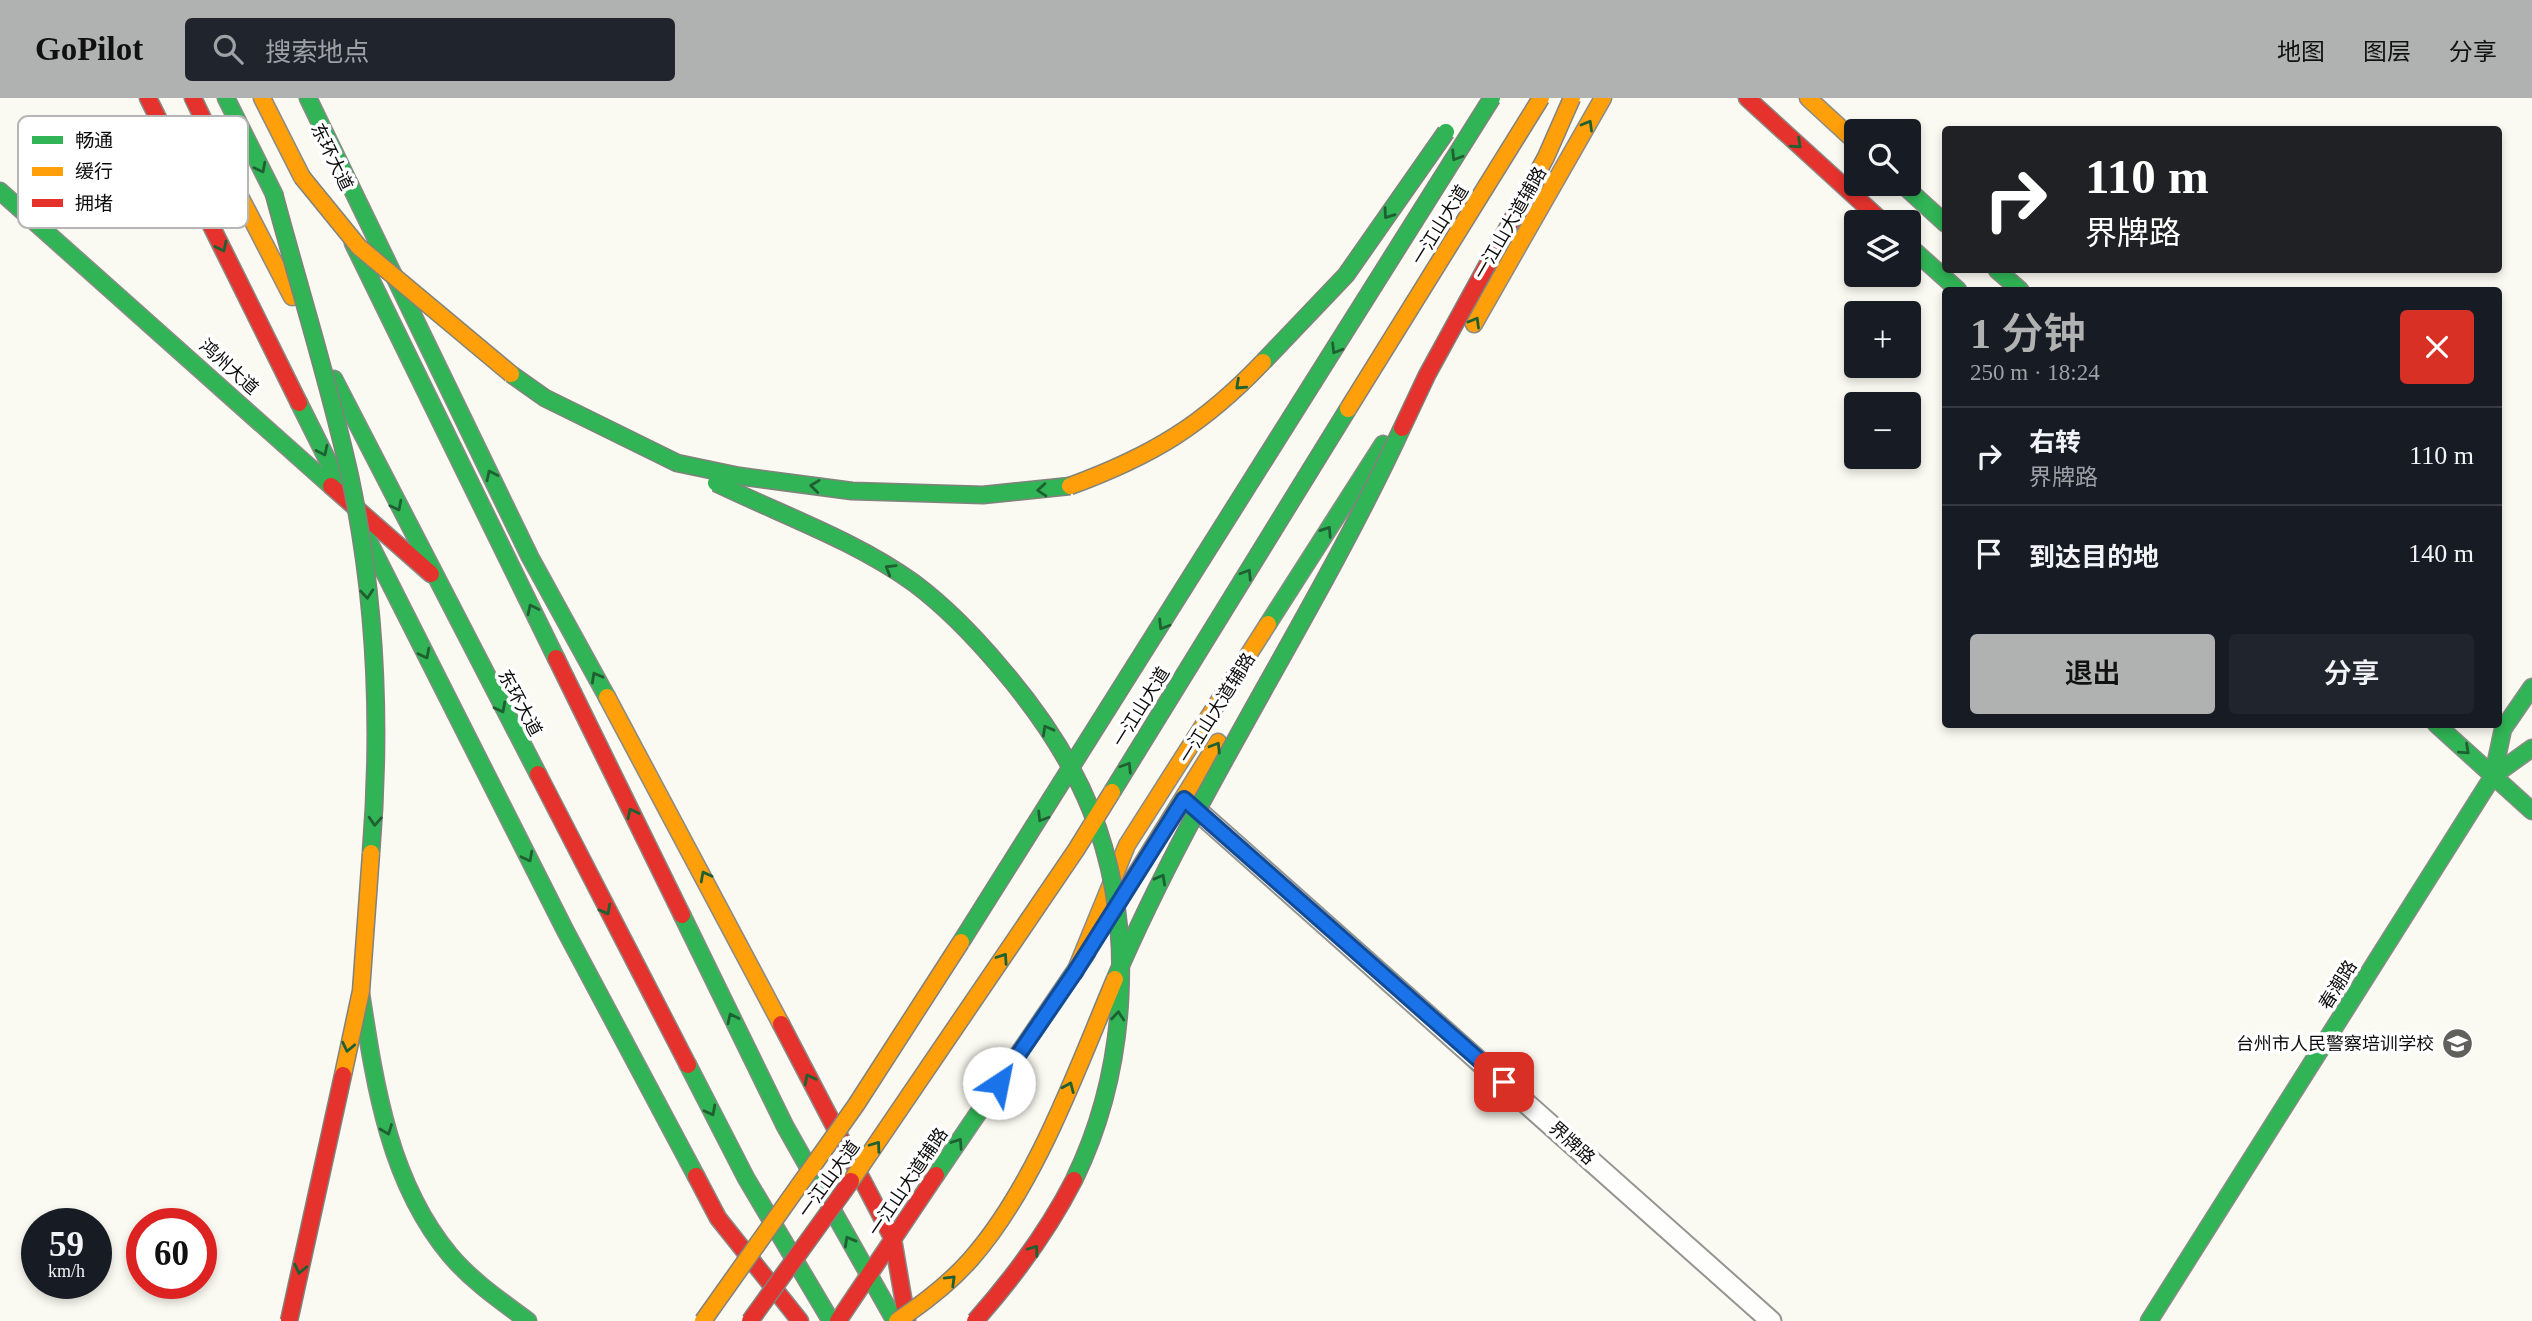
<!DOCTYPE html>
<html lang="zh">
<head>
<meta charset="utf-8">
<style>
  :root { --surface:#171b24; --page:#20242c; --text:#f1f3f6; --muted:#9ea1a6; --line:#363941; --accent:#b0b1b1 }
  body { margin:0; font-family:"Times New Roman","Noto Sans SC",serif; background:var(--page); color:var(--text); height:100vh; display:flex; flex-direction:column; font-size:26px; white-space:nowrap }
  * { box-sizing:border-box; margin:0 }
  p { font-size:23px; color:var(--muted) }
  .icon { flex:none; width:38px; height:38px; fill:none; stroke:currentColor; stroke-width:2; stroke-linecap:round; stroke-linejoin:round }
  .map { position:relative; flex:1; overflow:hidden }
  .drawer { position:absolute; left:1942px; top:189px; width:560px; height:441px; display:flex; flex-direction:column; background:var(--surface); border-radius:7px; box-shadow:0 4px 10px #0003 }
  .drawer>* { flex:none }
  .hud { position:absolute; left:1942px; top:28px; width:560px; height:147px; border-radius:7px; box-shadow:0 4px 10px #0003; background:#202124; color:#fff; overflow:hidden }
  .fabs { position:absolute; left:1844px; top:21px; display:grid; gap:14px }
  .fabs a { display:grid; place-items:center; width:77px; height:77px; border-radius:7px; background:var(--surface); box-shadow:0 4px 10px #0003; font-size:35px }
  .speed { position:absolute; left:21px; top:1110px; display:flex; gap:14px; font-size:35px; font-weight:700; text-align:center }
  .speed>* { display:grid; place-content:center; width:91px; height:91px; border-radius:50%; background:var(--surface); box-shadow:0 4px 10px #0003; line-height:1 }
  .speed small { font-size:18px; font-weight:400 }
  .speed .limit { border:10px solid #d22; background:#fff; color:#111 }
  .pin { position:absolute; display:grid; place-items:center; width:60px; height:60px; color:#fff; margin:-30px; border-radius:14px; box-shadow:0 4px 10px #0006 }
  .me { position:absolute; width:77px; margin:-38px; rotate:34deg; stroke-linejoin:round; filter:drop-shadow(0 0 5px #0008) }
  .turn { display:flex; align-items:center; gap:24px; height:147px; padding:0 28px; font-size:32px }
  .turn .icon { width:91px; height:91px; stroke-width:2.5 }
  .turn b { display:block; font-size:49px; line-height:60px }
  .round { display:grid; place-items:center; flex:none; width:74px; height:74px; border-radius:7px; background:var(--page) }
  .headline { display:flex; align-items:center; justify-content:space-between; height:119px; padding:0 28px }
  h1 { font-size:42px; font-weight:600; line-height:52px; color:var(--accent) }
  .primary-button { display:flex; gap:14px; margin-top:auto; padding:14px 28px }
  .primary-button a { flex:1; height:80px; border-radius:7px; background:var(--accent); color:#111; font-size:28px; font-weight:600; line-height:80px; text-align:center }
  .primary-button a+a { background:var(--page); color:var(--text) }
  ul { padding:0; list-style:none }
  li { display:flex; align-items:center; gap:21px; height:98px; padding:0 28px; border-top:2px solid var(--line) }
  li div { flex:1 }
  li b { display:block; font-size:26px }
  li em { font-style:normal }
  header { display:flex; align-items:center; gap:42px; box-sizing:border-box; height:98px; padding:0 35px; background:var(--accent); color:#111 }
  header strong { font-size:33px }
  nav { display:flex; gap:38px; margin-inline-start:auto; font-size:24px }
  .search { width:490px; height:63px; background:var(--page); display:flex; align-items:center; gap:18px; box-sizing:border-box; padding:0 24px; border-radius:7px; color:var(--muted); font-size:26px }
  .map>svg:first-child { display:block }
</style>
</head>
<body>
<header>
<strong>GoPilot</strong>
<div class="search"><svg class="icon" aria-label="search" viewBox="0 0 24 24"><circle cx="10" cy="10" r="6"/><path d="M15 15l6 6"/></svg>搜索地点</div>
<nav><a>地图</a><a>图层</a><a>分享</a></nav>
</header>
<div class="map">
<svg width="2532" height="1223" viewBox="0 0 2532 1223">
  <rect width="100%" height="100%" fill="#fafaf2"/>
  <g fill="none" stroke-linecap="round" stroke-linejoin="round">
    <defs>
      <polyline id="street" points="1192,708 1771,1223"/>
      <g id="fast">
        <polyline points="226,0 274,96"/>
        <polyline points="308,0 530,459 607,599"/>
        <polyline points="1902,86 1946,126"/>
        <polyline points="0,93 331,388"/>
        <polyline points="353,145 556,560"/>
        <polyline points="1909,148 1958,192"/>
        <polyline points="1997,172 2020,192"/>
        <polyline points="334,281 538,676"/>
        <polyline points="299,305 343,393"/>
        <polyline points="367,440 565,832 696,1078"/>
        <polyline points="1268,526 1383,346"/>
        <polyline points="2436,626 2532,713"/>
        <polyline points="2493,678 2532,650"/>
        <polyline points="682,817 785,1028 895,1223"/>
        <path d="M361,896C375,987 389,1084 450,1157C472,1183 501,1203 528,1223"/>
        <polyline points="688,967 746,1080 831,1223"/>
        <polyline points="936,1077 1087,855"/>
        <polyline points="2149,1223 2493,678 2503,631 2532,589"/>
      </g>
      <g id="slow">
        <polyline points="262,0 302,79"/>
        <polyline points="1808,0 1857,45"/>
        <polyline points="217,54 292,199"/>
        <polyline points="1474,226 1603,0"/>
        <polyline points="607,599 781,926"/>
        <polyline points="1109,819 1218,644"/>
        <polyline points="1075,874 1127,747 1268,526"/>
      </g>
      <g id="jam">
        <polyline points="148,0 299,305"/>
        <polyline points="193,0 228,73"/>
        <polyline points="1747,0 1883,124"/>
        <polyline points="331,388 431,476"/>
        <polyline points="556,560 682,817"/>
        <polyline points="538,676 688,967"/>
        <polyline points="781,926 893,1141 907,1223"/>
        <polyline points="696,1078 718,1120 800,1223"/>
        <polyline points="838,1223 936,1077"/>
      </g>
    </defs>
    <use href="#street" stroke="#949490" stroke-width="23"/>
    <use href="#fast" stroke="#8a8a87" stroke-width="19"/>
    <use href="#slow" stroke="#8a8a87" stroke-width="19"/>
    <use href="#jam" stroke="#8a8a87" stroke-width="19"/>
    <use href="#street" stroke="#fefefd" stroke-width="19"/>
    <use href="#fast" stroke="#30b455" stroke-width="16"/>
    <use href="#slow" stroke="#ff9f0a" stroke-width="16"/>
    <use href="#jam" stroke="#e5322d" stroke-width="16"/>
    <defs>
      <g id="fast-bridge">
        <path d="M274,96C299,190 329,284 350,379C376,501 381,631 371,755"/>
        <polyline points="1263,264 1346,177 1446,34"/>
        <polyline points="511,276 545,300 677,365 739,378 852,393 983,397 1070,388"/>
        <path d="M716,385C782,417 854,442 914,485C946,509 975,539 1001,570C1037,612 1070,660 1091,712C1137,827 1128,971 1074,1082"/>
        <polyline points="1112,694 1348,311"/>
        <polyline points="961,844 1492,0"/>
        <path d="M1115,881C1197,690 1315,518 1402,330"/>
      </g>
      <g id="slow-bridge">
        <polyline points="302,79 359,149 511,276"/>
        <polyline points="1519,109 1546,59 1572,0"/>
        <polyline points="1348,311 1541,0"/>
        <path d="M1070,388C1152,358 1203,327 1263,264"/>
        <polyline points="343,977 361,893 371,755"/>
        <polyline points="851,1083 1076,752 1112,694"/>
        <polyline points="703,1223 856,1007 961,844"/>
        <path d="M897,1223C924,1205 949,1186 971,1161C1036,1087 1077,971 1115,881"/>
      </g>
      <g id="jam-bridge">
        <polyline points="1402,330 1427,277 1519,109"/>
        <polyline points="289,1223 343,977"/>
        <polyline points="750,1223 851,1083"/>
        <path d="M975,1223C1014,1179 1047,1135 1074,1082"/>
      </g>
    </defs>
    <use href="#fast-bridge" stroke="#81817d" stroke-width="19" stroke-linecap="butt"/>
    <use href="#slow-bridge" stroke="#81817d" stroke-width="19" stroke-linecap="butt"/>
    <use href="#jam-bridge" stroke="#81817d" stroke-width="19" stroke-linecap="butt"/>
    <use href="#fast-bridge" stroke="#30b455" stroke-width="16"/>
    <use href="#slow-bridge" stroke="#ff9f0a" stroke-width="16"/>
    <use href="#jam-bridge" stroke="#e5322d" stroke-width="16"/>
  </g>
  <defs><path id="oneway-chevron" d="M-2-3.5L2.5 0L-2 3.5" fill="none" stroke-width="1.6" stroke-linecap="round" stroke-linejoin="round" transform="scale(1.75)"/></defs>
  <g stroke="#1e6031">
    <use href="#oneway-chevron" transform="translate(1588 27) rotate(-60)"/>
    <use href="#oneway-chevron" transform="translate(1797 46) rotate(42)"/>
    <use href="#oneway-chevron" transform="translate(1456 58) rotate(122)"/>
    <use href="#oneway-chevron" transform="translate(261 70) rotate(63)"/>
    <use href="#oneway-chevron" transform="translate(1388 116) rotate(125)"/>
    <use href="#oneway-chevron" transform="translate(222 149) rotate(64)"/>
    <use href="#oneway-chevron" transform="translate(1475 224) rotate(-60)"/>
    <use href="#oneway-chevron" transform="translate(1336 251) rotate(122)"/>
    <use href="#oneway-chevron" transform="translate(1240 287) rotate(137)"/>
    <use href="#oneway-chevron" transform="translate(323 353) rotate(64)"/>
    <use href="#oneway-chevron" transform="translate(491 377) rotate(-116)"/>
    <use href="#oneway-chevron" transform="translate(815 388) rotate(-173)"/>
    <use href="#oneway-chevron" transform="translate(1042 392) rotate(176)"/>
    <use href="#oneway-chevron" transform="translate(397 408) rotate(63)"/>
    <use href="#oneway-chevron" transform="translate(1327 433) rotate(-57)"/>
    <use href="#oneway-chevron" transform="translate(890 471) rotate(-149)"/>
    <use href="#oneway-chevron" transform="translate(1247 476) rotate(-58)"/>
    <use href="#oneway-chevron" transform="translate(367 496) rotate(85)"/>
    <use href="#oneway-chevron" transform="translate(532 511) rotate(-116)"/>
    <use href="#oneway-chevron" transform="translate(1163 527) rotate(122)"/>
    <use href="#oneway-chevron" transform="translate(425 556) rotate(63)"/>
    <use href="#oneway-chevron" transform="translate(596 579) rotate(-119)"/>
    <use href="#oneway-chevron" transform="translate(501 610) rotate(62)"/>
    <use href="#oneway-chevron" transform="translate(1047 632) rotate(-119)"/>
    <use href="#oneway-chevron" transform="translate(1216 649) rotate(-58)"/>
    <use href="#oneway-chevron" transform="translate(2465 652) rotate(42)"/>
    <use href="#oneway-chevron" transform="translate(1127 669) rotate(-58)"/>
    <use href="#oneway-chevron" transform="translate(632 715) rotate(-116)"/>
    <use href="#oneway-chevron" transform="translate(1042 719) rotate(122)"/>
    <use href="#oneway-chevron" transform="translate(375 723) rotate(93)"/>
    <use href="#oneway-chevron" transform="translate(528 759) rotate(63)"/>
    <use href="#oneway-chevron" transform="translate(705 778) rotate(-118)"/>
    <use href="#oneway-chevron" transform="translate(1161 781) rotate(-61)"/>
    <use href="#oneway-chevron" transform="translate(606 812) rotate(62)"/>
    <use href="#oneway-chevron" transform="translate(1003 860) rotate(-56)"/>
    <use href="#oneway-chevron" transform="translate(1118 918) rotate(-85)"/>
    <use href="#oneway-chevron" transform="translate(732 920) rotate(-116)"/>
    <use href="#oneway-chevron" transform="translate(348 949) rotate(102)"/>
    <use href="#oneway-chevron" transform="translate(809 981) rotate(-117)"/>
    <use href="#oneway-chevron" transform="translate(1069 989) rotate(-67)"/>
    <use href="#oneway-chevron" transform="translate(711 1013) rotate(62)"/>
    <use href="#oneway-chevron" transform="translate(387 1032) rotate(69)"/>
    <use href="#oneway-chevron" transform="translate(958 1045) rotate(-56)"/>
    <use href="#oneway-chevron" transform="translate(876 1048) rotate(-54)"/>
    <use href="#oneway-chevron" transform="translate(849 1143) rotate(-119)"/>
    <use href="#oneway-chevron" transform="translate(1034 1152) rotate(-54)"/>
    <use href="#oneway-chevron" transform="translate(300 1171) rotate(102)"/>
    <use href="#oneway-chevron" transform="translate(951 1182) rotate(-44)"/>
  </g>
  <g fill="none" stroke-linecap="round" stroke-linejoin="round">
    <defs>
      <polyline id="route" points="999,985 1075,874 1184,701 1504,984"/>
    </defs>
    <use href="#route" stroke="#114b97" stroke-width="18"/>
    <use href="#route" stroke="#1a73e8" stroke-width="12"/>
  </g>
  <defs>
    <symbol id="school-disc" viewBox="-11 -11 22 22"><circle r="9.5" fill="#60605d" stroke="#fff"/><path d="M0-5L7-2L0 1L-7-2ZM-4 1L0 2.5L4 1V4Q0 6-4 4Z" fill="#fff"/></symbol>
  </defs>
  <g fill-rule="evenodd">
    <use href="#school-disc" x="2440" y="928" width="35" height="35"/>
  </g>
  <g text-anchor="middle" stroke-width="7" stroke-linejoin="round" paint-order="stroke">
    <g font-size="18" fill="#0d0d0d" stroke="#fff">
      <text transform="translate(332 59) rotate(64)" y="6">东环大道</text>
      <text transform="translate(1510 125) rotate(-60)" y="6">一江山大道辅路</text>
      <text transform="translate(1440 127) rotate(-58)" y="6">一江山大道</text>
      <text transform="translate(229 269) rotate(42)" y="6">鸿州大道</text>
      <text transform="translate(520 605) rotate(62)" y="6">东环大道</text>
      <text transform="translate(1141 609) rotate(-58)" y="6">一江山大道</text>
      <text transform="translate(1217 610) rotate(-58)" y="6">一江山大道辅路</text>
      <text transform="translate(2338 887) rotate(-58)" y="6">春潮路</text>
      <text transform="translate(1572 1045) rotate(42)" y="6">界牌路</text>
      <text transform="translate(829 1081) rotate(-54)" y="6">一江山大道</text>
      <text transform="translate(908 1084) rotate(-56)" y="6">一江山大道辅路</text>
    </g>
    <g font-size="18" fill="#0d0d0d" stroke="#fff" text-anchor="end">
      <text x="2434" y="952">台州市人民警察培训学校</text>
    </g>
  </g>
  <rect x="18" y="18" width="230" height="112" rx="10" fill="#fff" stroke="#b6b6b6" stroke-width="2"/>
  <rect x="32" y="38" width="31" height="8" fill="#30b455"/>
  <rect x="32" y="69" width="31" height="9" fill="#ff9f0a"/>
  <rect x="32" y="101" width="31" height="8" fill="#e5322d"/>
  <g font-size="19" fill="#0d0d0d">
    <text x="75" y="49">畅通</text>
    <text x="75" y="80">缓行</text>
    <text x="75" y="112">拥堵</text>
  </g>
</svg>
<div class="fabs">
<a><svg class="icon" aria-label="search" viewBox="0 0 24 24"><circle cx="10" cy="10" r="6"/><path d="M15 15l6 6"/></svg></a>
<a><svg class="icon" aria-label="layers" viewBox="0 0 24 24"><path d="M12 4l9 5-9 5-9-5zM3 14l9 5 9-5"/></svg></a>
<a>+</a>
<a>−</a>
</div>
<div class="speed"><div>59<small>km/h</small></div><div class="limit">60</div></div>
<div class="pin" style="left:1504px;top:984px;background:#d93025"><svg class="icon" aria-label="arrive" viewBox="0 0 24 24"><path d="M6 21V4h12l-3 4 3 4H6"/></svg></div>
<svg class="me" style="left:999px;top:985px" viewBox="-20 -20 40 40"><circle r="19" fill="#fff"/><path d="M0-13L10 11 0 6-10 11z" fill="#1a73e8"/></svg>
<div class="hud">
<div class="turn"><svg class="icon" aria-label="right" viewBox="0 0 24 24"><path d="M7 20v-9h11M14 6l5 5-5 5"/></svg><div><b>110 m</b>界牌路</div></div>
</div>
<section class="drawer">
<div class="headline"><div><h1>1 分钟</h1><p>250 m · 18:24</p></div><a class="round" style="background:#d93025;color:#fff"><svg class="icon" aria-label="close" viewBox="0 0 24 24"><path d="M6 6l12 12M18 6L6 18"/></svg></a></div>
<ul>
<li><svg class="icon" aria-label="right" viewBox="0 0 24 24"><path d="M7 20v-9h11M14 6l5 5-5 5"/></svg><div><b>右转</b><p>界牌路</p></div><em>110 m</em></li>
<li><svg class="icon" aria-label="arrive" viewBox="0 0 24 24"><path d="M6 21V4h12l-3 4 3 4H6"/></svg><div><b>到达目的地</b></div><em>140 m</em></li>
</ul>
<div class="primary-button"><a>退出</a><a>分享</a></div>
</section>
</div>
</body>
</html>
